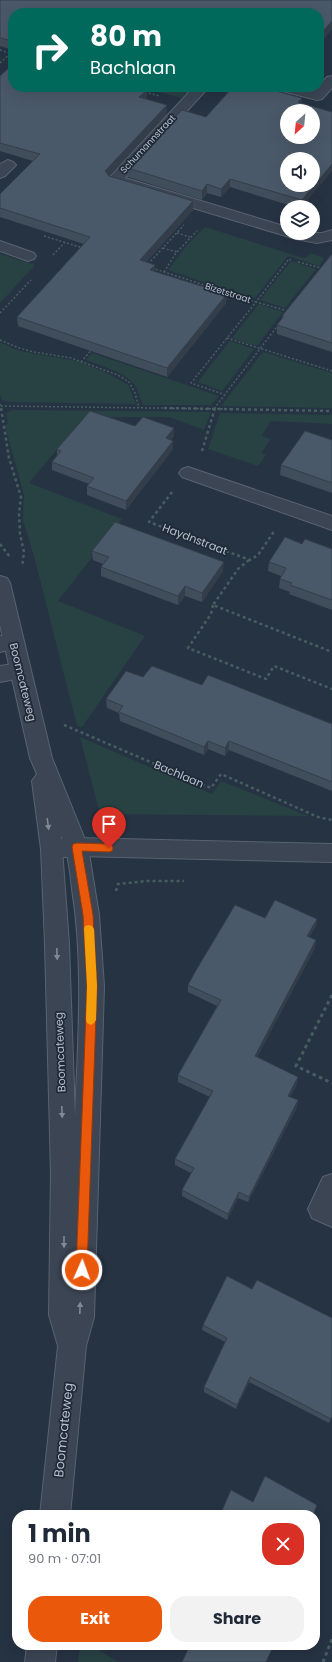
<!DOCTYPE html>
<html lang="en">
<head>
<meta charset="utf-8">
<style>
  :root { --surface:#fff; --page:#f2f2f3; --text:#1f2937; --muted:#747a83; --accent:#ea580c }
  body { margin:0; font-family:Poppins,sans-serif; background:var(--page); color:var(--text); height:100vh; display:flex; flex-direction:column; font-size:15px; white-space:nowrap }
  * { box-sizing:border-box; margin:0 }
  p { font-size:13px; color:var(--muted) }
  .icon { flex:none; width:22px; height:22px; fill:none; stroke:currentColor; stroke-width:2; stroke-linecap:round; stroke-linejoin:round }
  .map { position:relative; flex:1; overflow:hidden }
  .sheet { position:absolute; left:12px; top:1510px; width:308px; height:140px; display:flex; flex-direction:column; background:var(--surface); border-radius:16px; box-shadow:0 4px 16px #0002 }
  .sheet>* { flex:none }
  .top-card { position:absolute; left:8px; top:8px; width:316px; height:84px; border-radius:16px; box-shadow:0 4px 16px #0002; background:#00695c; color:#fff; overflow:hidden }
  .needle { width:26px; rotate:207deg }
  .fabs { position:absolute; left:280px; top:104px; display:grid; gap:8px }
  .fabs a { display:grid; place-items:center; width:40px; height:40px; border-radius:50%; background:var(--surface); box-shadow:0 4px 16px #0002; font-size:20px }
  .pin { position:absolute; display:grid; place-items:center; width:34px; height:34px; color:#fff; margin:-41px -17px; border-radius:50% 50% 50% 0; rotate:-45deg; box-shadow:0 0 4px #0007 }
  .pin .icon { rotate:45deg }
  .me { position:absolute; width:44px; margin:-22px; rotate:2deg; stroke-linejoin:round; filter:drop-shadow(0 0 3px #0008) }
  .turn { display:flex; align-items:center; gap:14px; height:84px; padding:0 16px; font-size:18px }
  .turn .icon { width:52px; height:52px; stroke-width:2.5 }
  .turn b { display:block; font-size:28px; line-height:34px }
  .round { display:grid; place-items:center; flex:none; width:42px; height:42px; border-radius:16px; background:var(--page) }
  .headline { display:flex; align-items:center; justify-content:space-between; height:68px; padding:0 16px }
  h1 { font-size:24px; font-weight:700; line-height:30px }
  .primary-button { display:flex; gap:8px; margin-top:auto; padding:8px 16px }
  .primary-button a { flex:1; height:46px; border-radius:16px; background:var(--accent); color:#fff; font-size:16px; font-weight:700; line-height:46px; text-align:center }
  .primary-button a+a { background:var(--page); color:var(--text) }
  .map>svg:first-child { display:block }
</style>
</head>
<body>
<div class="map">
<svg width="332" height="1662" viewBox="0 0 332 1662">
  <rect width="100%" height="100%" fill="#263343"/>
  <g fill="#284244">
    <polygon points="140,87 196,87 185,98 182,98"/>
    <polygon points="205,227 300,257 306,258 310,253 324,258 319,266 288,256 254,299 168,270 187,245"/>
    <polygon points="0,254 35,265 0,303"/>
    <polygon points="291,261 316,269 285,308 260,300"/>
    <polygon points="259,304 283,312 257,346 232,338"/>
    <polygon points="230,341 254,349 222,391 198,382"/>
    <polygon points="0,342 14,349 25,352 77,361 105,372 128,385 136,404 9,402 2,400 0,394"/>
    <polygon points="263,352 332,373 332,408 221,406"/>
    <path d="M92,353L219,396L211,405H143C140,398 138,390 134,384C123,371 101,366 86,360Z"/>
    <polygon points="12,410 211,412 204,430 169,417 84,417 29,483 122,519 58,601 145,636 82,727 77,726 34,556 23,520 24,495 5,426 8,423 6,413"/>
    <polygon points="220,413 332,415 332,424 271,421 261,436 271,439 261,453 266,455 258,466 208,449"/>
    <polygon points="80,737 212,794 221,781 308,816 100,814"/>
    <polygon points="80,1645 90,1645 118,1662 78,1662"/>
  </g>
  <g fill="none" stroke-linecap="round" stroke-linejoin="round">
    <defs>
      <g id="minor">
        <polygon points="332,76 332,88 322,99 317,100 278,90 276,87 299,87 314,91 327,77"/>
        <polygon points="194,87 209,87 125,178 287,227 287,233 322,233 332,230 332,240 317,243 296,239 110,183 107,180 110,177"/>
        <polygon points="8,160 13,162 16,165 5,176 0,178 0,164"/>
        <polygon points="0,241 34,253 36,256 34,259 28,261 0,251"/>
        <polygon points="188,467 332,516 332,530 182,477 179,473 182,469"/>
        <polygon points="13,634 20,637 23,642 20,647 0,652 0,636"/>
        <polygon points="19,663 26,665 29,671 26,677 0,682 0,666"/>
        <polygon points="77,838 332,844 332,862 77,856 52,858 44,856 41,849 44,842 52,840"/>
        <polygon points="332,1174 332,1227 312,1218 308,1209 323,1177"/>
      </g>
      <g id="tertiary">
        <path d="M0,576L7,578L10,583L52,758L88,847L99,915L104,986L94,1317L86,1346L70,1515H40L58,1346L49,1315L51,1173L45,944L41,849L32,781L37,774L30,758L0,625ZM61,835C68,852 70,870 72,889C84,964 78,1041 75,1117L69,944Z"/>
        <polygon points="27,1645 57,1645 55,1662 25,1662"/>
      </g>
    </defs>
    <use href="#minor" stroke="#596370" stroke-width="2"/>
    <use href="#tertiary" stroke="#596370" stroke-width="2"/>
    <g stroke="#475e60" stroke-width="1.5" stroke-dasharray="2 2" stroke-linecap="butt">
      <polyline points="0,50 13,54"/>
      <polyline points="0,63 11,53"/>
      <polyline points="145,92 159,96"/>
      <polyline points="177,233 190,237"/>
      <polyline points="44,236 83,248"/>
      <polyline points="163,248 177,252"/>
      <polyline points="53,255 65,242"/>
      <polyline points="298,262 321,268"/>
      <polyline points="148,264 184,225"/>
      <polyline points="152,268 256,302 191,383 223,394"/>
      <polyline points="164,272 176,253 197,231"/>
      <polyline points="288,311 256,302 289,259 291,260"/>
      <polyline points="0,313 31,280"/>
      <polyline points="227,338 332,371"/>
      <polyline points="0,340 19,348 34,352 71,358 118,375 129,382 135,393 139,408"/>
      <polyline points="81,362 93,348"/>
      <polyline points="0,404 1,409"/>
      <polyline points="1,406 231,409"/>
      <polyline points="215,409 216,406 279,324"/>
    </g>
    <g stroke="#475e60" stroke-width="2.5" stroke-dasharray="3 3" stroke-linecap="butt">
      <polyline points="1,408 9,458 21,497 19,514 20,534 24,552 22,567"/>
      <polyline points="164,408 332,411"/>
      <polyline points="202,451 215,408"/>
      <polyline points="172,492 149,522 250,560 258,555 275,530"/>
      <polyline points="0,544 10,557"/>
      <polyline points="249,560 238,569 213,605 332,652"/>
      <polyline points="213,605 211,614 188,648 266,679 274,666 332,689"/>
      <polyline points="64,725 211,788 221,774 318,817 332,820"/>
      <polyline points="116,891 118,884 147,881 184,881"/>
    </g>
    <g stroke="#475e60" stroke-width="3" stroke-dasharray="3.5 3.5" stroke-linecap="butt">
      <polyline points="332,995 296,1066 332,1083"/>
      <polyline points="323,1662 332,1639"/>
    </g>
    <use href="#minor" fill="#3b4553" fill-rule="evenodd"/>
    <use href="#tertiary" fill="#3b4553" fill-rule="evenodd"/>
  </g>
  <g fill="#404d5a">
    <polygon points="0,0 332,0 332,29 319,44 319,13 13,13 13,50 0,46"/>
    <polygon points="0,76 147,90 146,99 167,114 109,176 193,201 193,210 146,262 155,272 227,294 226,303 167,377 18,326 17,317 84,244 0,217 0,194 33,161 0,151"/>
    <polygon points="233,87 278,87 277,91 302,98 302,207 295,207 230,187 221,197 207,193 202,200 128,177 128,168 206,117"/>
    <polygon points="332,254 332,352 277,334 277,325 282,319 282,316"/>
    <polygon points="135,426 174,428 174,436 171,440 173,441 173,449 126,510 87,495 87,486 89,484 52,470 52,462 57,455 57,449"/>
    <polygon points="332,440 332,493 280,475 281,465"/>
    <polygon points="302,544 332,549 332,610 289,594 290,592 279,588 280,579 281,576 268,571 269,562"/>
    <polygon points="92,551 223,571 202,602 185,596 178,605 101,576 101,567 103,564 93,560"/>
    <polygon points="143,677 202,685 332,724 332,791 229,750 225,756 208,749 204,755 120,721 119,713 107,708 106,699"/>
    <polygon points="265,918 317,919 316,926 309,937 315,948 257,1057 297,1084 290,1097 298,1100 297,1107 248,1202 238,1198 227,1220 182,1196 182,1190 191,1173 175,1165 175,1159 210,1097 178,1082 178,1075 217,1006 188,992 188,985"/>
    <polygon points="227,1276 332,1416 329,1423 249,1382 236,1409 204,1392 204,1387 225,1342 202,1330 203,1325"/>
  </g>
  <g fill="#343e4a">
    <polygon points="332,21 332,29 319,44 319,36"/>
    <polygon points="274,87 278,87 277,91 272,90"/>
    <polygon points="147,90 147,99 139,106 139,97"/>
    <polygon points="302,98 301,107 298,102"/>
    <polygon points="167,105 167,114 106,180 105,171"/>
    <polygon points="332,164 332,171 302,207 301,207 302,200"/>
    <polygon points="230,179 230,187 221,197 221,189"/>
    <polygon points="207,184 207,193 202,200 202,191"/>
    <polygon points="193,201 193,210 140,269 140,260"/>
    <polygon points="155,265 155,274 150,270"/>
    <polygon points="227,294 226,303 167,377 167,368"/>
    <polygon points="174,428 174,436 166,447 166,438"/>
    <polygon points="173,441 173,449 126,510 126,501"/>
    <polygon points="224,562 223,571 202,602 202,593"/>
    <polygon points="185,586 185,596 178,605 178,596"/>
    <polygon points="208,741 208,749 204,755 204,747"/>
    <polygon points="229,741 229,750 225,756 225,748"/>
    <polygon points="317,919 316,926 306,944 307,936"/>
    <polygon points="316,940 315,948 254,1063 255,1056"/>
    <polygon points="298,1077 297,1084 287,1102 288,1096"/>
    <polygon points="298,1100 297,1107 248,1202 249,1197"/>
    <polygon points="239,1192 238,1198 227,1220 228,1214"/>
    <polygon points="250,1377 249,1382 236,1409 237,1405"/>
  </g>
  <g fill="#4a5969" stroke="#343e4a" fill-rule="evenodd">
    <polygon points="0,0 332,0 332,21 319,36 319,13 13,13 13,41 0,38"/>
    <polygon points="13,64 13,87 137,87 147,90 139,97 167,105 105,171 109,176 193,201 140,260 155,265 150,270 227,294 167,368 17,317 90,237 0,208 0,194 40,154 0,143 0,76"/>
    <path d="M233,87H274L272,90L302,98L298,102L332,112V164L302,200L230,179L221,189L207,184L202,191L128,168L182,110L206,117ZM287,111H313V137H287ZM287,159H313V185H287Z"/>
    <polygon points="332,254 332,343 277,325 284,316 282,316"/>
    <polygon points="90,411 135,426 143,417 174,428 166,438 173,441 126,501 87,486 94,478 52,462 61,451 57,449"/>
    <polygon points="305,431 332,440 332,483 281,465"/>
    <polygon points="115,522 224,562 202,593 185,586 178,596 101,567 109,557 92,551"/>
    <polygon points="285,537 302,544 305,539 332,549 332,600 290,585 292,583 280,579 286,568 269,562"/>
    <polygon points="152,666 202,685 208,675 332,724 332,782 229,741 225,748 208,741 204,747 119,712 123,706 106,699 126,671 143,677"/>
    <polygon points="275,900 317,919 307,936 316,940 255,1056 298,1077 288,1096 298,1100 249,1197 239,1192 228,1214 182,1190 194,1168 175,1159 213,1091 178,1075 221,1000 188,985 195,972 235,905 265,918"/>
    <polygon points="227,1276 252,1289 257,1280 332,1318 332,1416 331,1419 250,1377 237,1405 204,1387 227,1338 203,1325"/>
    <polygon points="265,1476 317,1505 313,1515 220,1515 231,1490 253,1502"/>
    <polygon points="315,1537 317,1538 315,1543"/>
    <polygon points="190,1645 274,1645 266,1662 182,1662"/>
  </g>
  <defs><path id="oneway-solid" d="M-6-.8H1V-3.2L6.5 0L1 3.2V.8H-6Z"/></defs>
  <g fill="#808996">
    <use href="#oneway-solid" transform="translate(48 824) rotate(82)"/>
    <use href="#oneway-solid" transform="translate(57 954) rotate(88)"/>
    <use href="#oneway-solid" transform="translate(62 1112) rotate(88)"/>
    <use href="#oneway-solid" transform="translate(64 1242) rotate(90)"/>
    <use href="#oneway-solid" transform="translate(80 1308) rotate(-88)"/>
  </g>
  <polygon fill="#ea580c" stroke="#983908" points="77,843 109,844 112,845 113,848 112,851 109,852 82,851 93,915 97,986 87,1270 86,1274 82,1275 78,1274 76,1270 87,986 83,915 72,847 73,844"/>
  <polygon fill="#f59e0b" points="89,925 92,926 94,929 97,986 96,1020 94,1023 91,1025 87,1023 86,1020 87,986 84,929 85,926"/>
  <g text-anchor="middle" stroke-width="3.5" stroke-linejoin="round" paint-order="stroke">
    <g font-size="9" fill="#b8c0cc" stroke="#1f2a38">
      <text transform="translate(148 144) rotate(-47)" y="3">Schumannstraat</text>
      <text transform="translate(228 293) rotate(18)" y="3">Bizetstraat</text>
    </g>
    <g font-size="11" fill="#b8c0cc" stroke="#1f2a38">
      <text transform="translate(195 539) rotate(21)" y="4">Haydnstraat</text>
      <text transform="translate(23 682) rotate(76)" y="4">Boomcateweg</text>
      <text transform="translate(179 774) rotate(23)" y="4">Bachlaan</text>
      <text transform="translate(60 1052) rotate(-92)" y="4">Boomcateweg</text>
    </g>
    <g font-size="13" fill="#b8c0cc" stroke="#1f2a38">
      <text transform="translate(63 1430) rotate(-84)" y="5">Boomcateweg</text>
    </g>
  </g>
</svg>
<div class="fabs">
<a><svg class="needle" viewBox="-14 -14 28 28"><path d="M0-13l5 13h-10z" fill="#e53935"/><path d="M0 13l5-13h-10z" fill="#747a83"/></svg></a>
<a><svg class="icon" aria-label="sound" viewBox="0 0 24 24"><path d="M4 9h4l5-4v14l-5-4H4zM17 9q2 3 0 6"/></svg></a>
<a><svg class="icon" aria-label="layers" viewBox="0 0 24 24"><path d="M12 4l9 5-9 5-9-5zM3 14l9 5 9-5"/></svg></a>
</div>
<div class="pin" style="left:109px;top:848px;background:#d93025"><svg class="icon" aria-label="arrive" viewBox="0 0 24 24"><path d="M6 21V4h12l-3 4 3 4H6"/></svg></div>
<svg class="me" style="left:82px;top:1270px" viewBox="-20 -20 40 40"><circle r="17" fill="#ea580c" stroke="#fff" stroke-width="3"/><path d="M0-11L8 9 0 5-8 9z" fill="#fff"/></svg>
<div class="top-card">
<div class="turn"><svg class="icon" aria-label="right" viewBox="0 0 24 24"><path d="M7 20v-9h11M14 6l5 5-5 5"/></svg><div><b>80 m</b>Bachlaan</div></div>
</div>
<section class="sheet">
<div class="headline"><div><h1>1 min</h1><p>90 m · 07:01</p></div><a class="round" style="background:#d93025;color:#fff"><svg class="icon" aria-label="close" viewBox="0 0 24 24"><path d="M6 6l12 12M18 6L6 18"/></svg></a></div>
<div class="primary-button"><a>Exit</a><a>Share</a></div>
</section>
</div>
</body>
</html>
